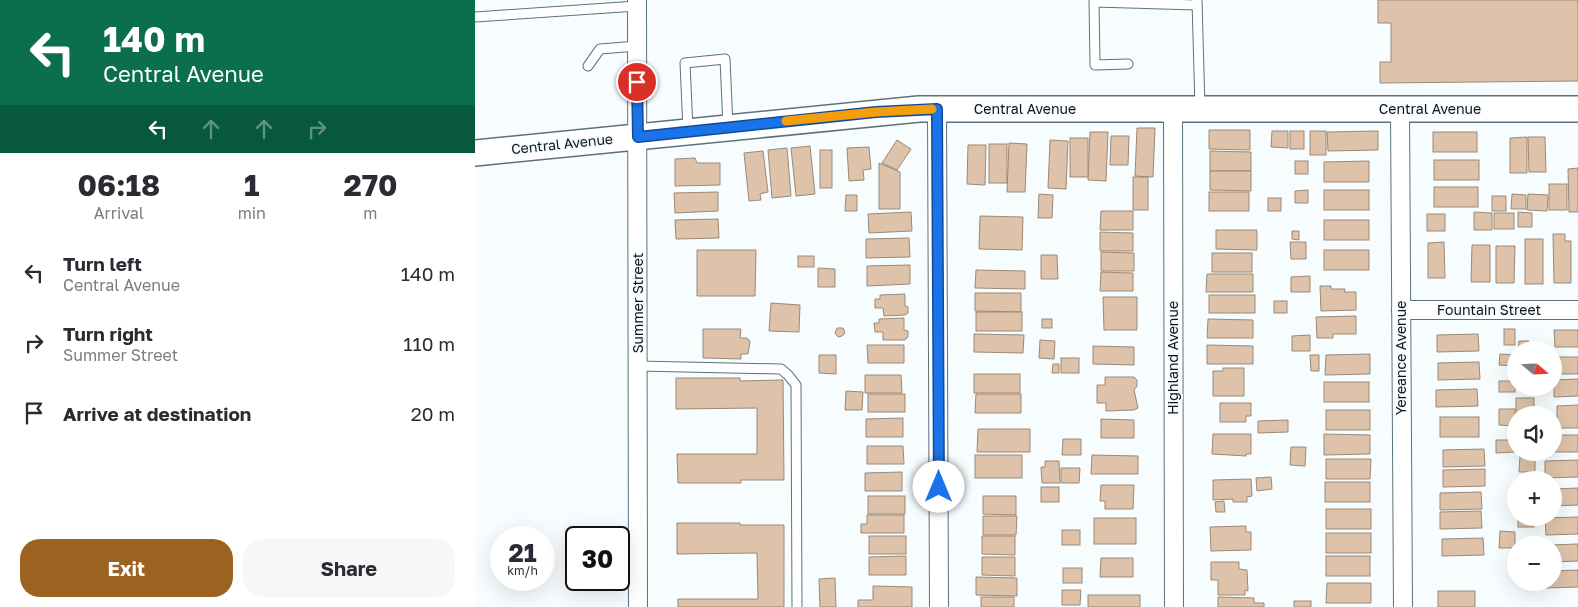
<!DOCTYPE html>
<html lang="en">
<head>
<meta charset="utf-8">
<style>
  :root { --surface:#fff; --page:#f7f7f7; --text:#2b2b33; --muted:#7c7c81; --accent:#9c6320 }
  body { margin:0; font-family:"Golos Text",sans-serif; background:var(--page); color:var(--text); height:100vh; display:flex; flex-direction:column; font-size:19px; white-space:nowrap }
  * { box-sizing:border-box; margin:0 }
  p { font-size:16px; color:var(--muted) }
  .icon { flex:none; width:28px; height:28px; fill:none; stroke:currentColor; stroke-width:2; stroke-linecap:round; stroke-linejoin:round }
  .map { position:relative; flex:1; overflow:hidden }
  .details { display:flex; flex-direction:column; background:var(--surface); width:475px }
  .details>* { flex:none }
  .banner { background:#0b6e4f; color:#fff; overflow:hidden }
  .needle { width:32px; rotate:109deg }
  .fabs { position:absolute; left:1032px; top:341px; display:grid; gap:10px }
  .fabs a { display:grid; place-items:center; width:55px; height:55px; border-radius:50%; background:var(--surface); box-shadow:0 5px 20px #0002; font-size:25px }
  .speed { position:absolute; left:15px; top:526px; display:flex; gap:10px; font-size:25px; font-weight:700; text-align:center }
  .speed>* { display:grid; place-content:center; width:65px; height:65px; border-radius:50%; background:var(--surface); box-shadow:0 5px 20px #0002; line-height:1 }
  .speed small { font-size:12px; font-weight:400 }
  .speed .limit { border:2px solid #111; border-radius:8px; background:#fff; color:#111 }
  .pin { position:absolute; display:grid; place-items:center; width:42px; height:42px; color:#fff; margin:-21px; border:2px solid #fff; border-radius:50%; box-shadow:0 1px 5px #0007 }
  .me { position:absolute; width:55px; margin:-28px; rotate:0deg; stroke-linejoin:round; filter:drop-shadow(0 0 4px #0008) }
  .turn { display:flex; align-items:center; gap:18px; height:105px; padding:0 20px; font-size:22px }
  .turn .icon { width:65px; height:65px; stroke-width:2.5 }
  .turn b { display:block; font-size:35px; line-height:42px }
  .lanes { display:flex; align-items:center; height:48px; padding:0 20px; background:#0003; justify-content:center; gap:25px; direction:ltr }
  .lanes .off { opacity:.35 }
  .eta { display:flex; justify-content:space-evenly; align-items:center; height:85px; text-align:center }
  .eta b { font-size:30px; font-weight:700; line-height:35px }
  .action { display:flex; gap:10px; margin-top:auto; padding:10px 20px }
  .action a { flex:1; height:58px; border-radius:20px; background:var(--accent); color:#fff; font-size:20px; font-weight:700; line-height:58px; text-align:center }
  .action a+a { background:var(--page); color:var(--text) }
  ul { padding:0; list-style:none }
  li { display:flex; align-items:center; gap:15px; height:70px; padding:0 20px }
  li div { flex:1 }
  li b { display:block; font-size:19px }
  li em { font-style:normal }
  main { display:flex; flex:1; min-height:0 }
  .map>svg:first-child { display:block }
</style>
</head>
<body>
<main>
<section class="details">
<div class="banner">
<div class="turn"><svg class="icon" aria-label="left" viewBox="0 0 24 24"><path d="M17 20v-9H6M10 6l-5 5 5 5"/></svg><div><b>140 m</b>Central Avenue</div></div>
<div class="lanes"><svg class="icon" aria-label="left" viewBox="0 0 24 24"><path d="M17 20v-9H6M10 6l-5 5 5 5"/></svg><svg class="icon off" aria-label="ahead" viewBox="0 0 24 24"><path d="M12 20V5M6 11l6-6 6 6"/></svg><svg class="icon off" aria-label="ahead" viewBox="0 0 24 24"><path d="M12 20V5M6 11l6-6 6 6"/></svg><svg class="icon off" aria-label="right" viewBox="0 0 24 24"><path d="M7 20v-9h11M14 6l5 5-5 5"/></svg></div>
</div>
<div class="eta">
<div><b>06:18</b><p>Arrival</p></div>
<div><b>1</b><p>min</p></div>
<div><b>270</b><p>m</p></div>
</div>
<ul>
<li><svg class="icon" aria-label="left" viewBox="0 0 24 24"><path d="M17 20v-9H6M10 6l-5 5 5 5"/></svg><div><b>Turn left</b><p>Central Avenue</p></div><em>140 m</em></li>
<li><svg class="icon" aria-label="right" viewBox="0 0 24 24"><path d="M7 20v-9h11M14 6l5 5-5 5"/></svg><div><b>Turn right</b><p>Summer Street</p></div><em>110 m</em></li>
<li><svg class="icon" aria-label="arrive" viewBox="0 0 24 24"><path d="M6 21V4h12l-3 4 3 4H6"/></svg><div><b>Arrive at destination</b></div><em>20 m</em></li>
</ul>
<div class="action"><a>Exit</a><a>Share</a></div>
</section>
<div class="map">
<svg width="1103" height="607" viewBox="0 0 1103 607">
  <rect width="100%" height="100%" fill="#f7fcfe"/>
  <g fill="#dec3aa" stroke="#9a8978">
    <polygon points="903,0 1103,0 1103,81 905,83 905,62 916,62 916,23 903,23"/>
    <polygon points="662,128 680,128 678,177 660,176"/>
    <polygon points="734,130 775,130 775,150 734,149"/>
    <polygon points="797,131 813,131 813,148 796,147"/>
    <rect x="815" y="131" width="14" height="18"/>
    <rect x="835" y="131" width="16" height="24"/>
    <polygon points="903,131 903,150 853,151 852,132"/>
    <polygon points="615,132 633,132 631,181 613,180"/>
    <rect x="958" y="132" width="44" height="20"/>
    <polygon points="636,136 654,136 653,165 635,165"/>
    <polygon points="1052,137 1052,173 1035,173 1035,138"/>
    <polygon points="1053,137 1070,137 1071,172 1054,172"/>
    <rect x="595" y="138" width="18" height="39"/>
    <polygon points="422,140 436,149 422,170 407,163"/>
    <polygon points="575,140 593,141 591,189 573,188"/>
    <polygon points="534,143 552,144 550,192 532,192"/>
    <rect x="514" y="144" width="18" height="39"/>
    <polygon points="493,145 511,145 510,185 492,184"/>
    <polygon points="335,146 340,194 321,196 316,148"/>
    <polygon points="394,147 396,169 388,170 389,180 374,181 372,148"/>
    <polygon points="312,148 316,196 297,198 293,150"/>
    <rect x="345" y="150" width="12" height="38"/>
    <polygon points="288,151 293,192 285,194 286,200 274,201 269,153"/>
    <polygon points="735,151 776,152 776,171 735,171"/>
    <polygon points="220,158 222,163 245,163 245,185 200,186 200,159"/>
    <rect x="959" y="160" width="45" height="20"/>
    <rect x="820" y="161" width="13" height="13"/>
    <polygon points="894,161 894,182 849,182 849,162"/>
    <polygon points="404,163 425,172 425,209 404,209"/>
    <polygon points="1103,168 1103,212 1094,212 1093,169"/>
    <polygon points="735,171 776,171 776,191 735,190"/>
    <rect x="658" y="177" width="15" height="33"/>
    <rect x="1074" y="184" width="18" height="26"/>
    <rect x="959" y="187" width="44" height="20"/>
    <polygon points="833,190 833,203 820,203 820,191"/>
    <rect x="849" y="190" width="45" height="20"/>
    <polygon points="243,192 243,211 200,213 199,193"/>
    <rect x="734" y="192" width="40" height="19"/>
    <polygon points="564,194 578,195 577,218 563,218"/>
    <polygon points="1037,194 1051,195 1051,209 1036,209"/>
    <polygon points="1053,194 1073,195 1072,211 1052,210"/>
    <polygon points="371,195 382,195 382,211 370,211"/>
    <rect x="1017" y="196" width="14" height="15"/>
    <rect x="793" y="198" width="13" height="13"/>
    <polygon points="626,211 658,211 658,230 625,230"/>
    <polygon points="436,212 437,231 394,233 393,214"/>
    <polygon points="999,212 1017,213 1017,230 999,230"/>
    <polygon points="1043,212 1057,213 1057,227 1043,227"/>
    <rect x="1019" y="213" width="20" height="16"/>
    <rect x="952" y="214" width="18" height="17"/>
    <polygon points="505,216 548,217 547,250 504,249"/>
    <polygon points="243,219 244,238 201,239 200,220"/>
    <rect x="849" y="220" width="45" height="20"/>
    <polygon points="741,230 782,230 782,250 741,249"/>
    <polygon points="817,231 824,231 824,240 817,239"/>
    <polygon points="625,232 658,233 658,251 625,251"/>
    <polygon points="1078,234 1090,234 1090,241 1096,241 1096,283 1079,283"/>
    <polygon points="434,238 435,257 391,258 391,239"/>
    <rect x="1050" y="239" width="18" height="45"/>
    <polygon points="815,242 831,242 831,259 816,259"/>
    <polygon points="969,242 970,278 953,278 953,243"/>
    <polygon points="997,245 1015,245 1015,282 996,282"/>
    <polygon points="1021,246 1040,246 1039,283 1021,283"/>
    <polygon points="222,250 281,250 280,296 222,296"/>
    <rect x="849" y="250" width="45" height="20"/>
    <polygon points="626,252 659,253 659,271 626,271"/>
    <rect x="737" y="253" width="40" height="19"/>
    <polygon points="566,255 582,255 583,279 566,279"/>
    <rect x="323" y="256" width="16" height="11"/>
    <polygon points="435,265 435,284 392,286 392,266"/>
    <polygon points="343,268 360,269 360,287 343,287"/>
    <polygon points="501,270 550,271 550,289 500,288"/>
    <polygon points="626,272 658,273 658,291 625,291"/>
    <polygon points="732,274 778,274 778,292 731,292"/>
    <polygon points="835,276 835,292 816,292 816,277"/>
    <polygon points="845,286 856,286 856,289 870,289 869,292 881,292 881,310 846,311"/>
    <polygon points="500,293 546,293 546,312 500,311"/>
    <polygon points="430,294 430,306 433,307 433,313 430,315 409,316 408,308 400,308 400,299 405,299 405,295"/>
    <rect x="734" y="295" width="46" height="18"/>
    <polygon points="628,297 662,297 662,330 629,330"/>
    <rect x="799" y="301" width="13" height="12"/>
    <polygon points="296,303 325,305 324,332 294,331"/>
    <rect x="501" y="312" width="46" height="19"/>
    <polygon points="881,316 881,334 858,334 858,338 842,338 841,317"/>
    <polygon points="429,318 429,330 433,331 433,337 430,340 408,340 408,332 400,332 399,323 404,323 404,319"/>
    <rect x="567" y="319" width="10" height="9"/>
    <polygon points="733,319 778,320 778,338 732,338"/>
    <polygon points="362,328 368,328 370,333 367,336 363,337 360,333"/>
    <polygon points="228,329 266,329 265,338 272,338 275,341 273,354 266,354 266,359 228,358"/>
    <rect x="1029" y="329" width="11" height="16"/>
    <polygon points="1079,330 1103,330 1103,347 1080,347"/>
    <polygon points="499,334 549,335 548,353 499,352"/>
    <polygon points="1003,334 1004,351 962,352 962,335"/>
    <polygon points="835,335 835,351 817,351 817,336"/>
    <polygon points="565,340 580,341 579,359 564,358"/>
    <polygon points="1044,341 1054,341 1054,349 1043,349"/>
    <polygon points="392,345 429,345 429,363 393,363"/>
    <polygon points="732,345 778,346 778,364 732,364"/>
    <polygon points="618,346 659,347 659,365 618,364"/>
    <polygon points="895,354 895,374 850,375 851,355"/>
    <polygon points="1025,354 1040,355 1039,366 1024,365"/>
    <polygon points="344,355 361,355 361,374 344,373"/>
    <polygon points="835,355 844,355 844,371 836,371"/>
    <rect x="1079" y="357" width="24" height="17"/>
    <rect x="586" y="358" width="18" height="15"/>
    <polygon points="1004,362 1005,379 963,380 963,363"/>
    <polygon points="578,364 584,364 584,373 577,373"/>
    <polygon points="748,368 769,368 769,396 738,396 738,371 748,371"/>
    <rect x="499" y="374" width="46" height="19"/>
    <polygon points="390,375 426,375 427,393 390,393"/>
    <polygon points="630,377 659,377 662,380 662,386 659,390 663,408 659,410 631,411 631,403 622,403 622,385 630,385"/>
    <polygon points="201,378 265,378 265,381 308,380 309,480 266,480 266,483 203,483 202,454 282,454 282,408 201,409"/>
    <polygon points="1103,379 1103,396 1079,397 1079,380"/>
    <rect x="1024" y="381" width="16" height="11"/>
    <rect x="849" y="382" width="45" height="20"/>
    <polygon points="1002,389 1003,406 961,407 961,390"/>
    <polygon points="371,391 388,392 387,410 370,410"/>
    <rect x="393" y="394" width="37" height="18"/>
    <polygon points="501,394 546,394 546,413 500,413"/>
    <rect x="1041" y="398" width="18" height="17"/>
    <polygon points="745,403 776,403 776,416 771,416 771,422 745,422"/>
    <polygon points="1103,405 1103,428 1082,428 1082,406"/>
    <polygon points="1024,409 1040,409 1040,426 1024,425"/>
    <rect x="851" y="410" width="44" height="20"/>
    <rect x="965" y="417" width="39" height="20"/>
    <polygon points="428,418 428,437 391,437 391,419"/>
    <polygon points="626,419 659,420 659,438 626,438"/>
    <polygon points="813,420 813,432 783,433 783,421"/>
    <polygon points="503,429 555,429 555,452 502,452"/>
    <polygon points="738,434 776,434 776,454 771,454 771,456 737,454"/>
    <polygon points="849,434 895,435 895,454 849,455"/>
    <rect x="1079" y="435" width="24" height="17"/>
    <polygon points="588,439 606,439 606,455 587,455"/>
    <polygon points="1021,440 1040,440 1040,452 1021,453"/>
    <polygon points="392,446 428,446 429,464 392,464"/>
    <polygon points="816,447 831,447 830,466 815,465"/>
    <polygon points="1009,449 1010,466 968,467 968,450"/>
    <rect x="500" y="455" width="47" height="23"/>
    <polygon points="617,455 663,456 663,474 616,474"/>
    <polygon points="1045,456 1060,456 1060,472 1044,472"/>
    <polygon points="851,459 896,459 895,479 851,479"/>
    <polygon points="1103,460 1103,477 1070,478 1070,461"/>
    <polygon points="570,461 584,461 585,483 567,483 566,467 570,467"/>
    <polygon points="586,468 605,468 604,483 586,483"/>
    <polygon points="1010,469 1010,486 968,487 968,470"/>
    <polygon points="427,472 427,491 390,491 390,473"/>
    <polygon points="796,477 797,489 782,491 781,478"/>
    <polygon points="776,479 777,496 772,497 772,502 758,502 758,499 738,500 738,480"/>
    <rect x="850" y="482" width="45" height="20"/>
    <polygon points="626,485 659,485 658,509 630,509 630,501 625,501"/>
    <rect x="566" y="487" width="18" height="15"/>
    <polygon points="1103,488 1103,505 1079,506 1079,489"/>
    <polygon points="1006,492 1007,509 965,510 965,493"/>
    <rect x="393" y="496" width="37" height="18"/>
    <polygon points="508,496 541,496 541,515 508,514"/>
    <polygon points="749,501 750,512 741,512 740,502"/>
    <rect x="851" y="509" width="45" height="20"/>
    <polygon points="1006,511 1007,528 965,529 965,512"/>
    <polygon points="392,515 429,515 429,533 386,533 386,524 392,524"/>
    <polygon points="508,516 542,516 541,535 508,535"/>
    <polygon points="1103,517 1103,534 1071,535 1070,518"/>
    <rect x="619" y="518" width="42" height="26"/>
    <rect x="1043" y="518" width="16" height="9"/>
    <polygon points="202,523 265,523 265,525 309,525 309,607 203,607 203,599 283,599 282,553 202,554"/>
    <polygon points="771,526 771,532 776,532 776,550 736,551 735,527"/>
    <rect x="587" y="530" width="18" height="15"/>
    <polygon points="1025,531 1040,532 1040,548 1024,548"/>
    <rect x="851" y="533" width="45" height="20"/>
    <rect x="394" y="536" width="37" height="18"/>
    <polygon points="507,536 540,536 540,555 507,554"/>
    <polygon points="1008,538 1009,555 967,556 967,539"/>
    <polygon points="1103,544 1103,561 1079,562 1079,545 1074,545"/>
    <polygon points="431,556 431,575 394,575 394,557"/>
    <rect x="851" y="556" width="44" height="20"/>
    <polygon points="507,557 540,557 540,576 507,575"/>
    <polygon points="626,558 658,558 658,577 625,577"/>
    <polygon points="736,562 764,562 764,569 772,570 773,591 770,590 770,595 743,595 743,580 736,580"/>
    <rect x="588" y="568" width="19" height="15"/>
    <polygon points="1103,570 1103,587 1071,588 1071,582 1079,582 1079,571"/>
    <polygon points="501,577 542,578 542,596 501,595"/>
    <polygon points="360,578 361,607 345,607 344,579"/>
    <polygon points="852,583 896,583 896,603 851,603"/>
    <polygon points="398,586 437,587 437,607 383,607 383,600 398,600"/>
    <polygon points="587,590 606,590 605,605 587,605"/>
    <rect x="963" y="591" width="37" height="16"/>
    <rect x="613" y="595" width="52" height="12"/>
    <rect x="506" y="597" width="33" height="10"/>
    <polygon points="743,597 779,598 779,603 789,603 789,607 743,607"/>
    <rect x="819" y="601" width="17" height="6"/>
  </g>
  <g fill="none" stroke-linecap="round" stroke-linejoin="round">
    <defs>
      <g id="lane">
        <polyline points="722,1 725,108"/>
        <polyline points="0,17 162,6"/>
        <polyline points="653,64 620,65 619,2 722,5"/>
        <polyline points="113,66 125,49 162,46"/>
        <polyline points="213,130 210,63 250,59 253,127"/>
        <polyline points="163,366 306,369 313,375 321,385 322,607"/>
      </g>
      <g id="street">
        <polyline points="162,0 163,607"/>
        <polyline points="698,108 699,607"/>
        <polyline points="462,109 464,607"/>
        <polyline points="925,109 928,607"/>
        <polyline points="926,310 1103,310"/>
      </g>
      <polyline id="secondary" points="0,153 444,109 1103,109"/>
    </defs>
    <use href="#lane" stroke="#5b727c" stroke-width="11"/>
    <use href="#street" stroke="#5b727c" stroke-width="20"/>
    <use href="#secondary" stroke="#5b727c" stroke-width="28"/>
    <use href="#lane" stroke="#fff" stroke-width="9"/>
    <use href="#street" stroke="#fff" stroke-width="18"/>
    <use href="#secondary" stroke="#fff" stroke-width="25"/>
  </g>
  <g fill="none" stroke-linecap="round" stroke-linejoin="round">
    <defs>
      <polyline id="route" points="162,82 163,137 401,112 462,109 464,487"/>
    </defs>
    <use href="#route" stroke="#114b97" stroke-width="12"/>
    <use href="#route" stroke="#1a73e8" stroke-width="9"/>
    <polyline stroke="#f59e0b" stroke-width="9" points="311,121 401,112 457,109"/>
  </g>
  <g text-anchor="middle" stroke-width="4" stroke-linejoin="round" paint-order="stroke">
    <g font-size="14" fill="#0c1519" stroke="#f7fcfe">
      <text x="550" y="114">Central Avenue</text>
      <text x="955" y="114">Central Avenue</text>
      <text transform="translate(87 144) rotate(-6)" y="5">Central Avenue</text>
      <text transform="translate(163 303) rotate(-90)" y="5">Summer Street</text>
      <text x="1014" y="315">Fountain Street</text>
      <text transform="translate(698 358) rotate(-90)" y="5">Highland Avenue</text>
      <text transform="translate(926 358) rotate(-90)" y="5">Yereance Avenue</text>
    </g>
  </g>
</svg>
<div class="fabs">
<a><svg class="needle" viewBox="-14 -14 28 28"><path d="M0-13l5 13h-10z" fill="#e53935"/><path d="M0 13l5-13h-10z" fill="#7c7c81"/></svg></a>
<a><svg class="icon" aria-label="sound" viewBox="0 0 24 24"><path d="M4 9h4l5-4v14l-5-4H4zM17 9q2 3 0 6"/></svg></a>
<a>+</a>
<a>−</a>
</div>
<div class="speed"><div>21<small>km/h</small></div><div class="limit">30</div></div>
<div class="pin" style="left:162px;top:82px;background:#d93025"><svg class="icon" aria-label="arrive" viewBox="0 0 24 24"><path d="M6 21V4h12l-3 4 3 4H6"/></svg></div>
<svg class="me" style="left:464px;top:487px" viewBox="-20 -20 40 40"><circle r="19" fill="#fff"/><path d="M0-13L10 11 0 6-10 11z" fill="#1a73e8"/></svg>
</div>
</main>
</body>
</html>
